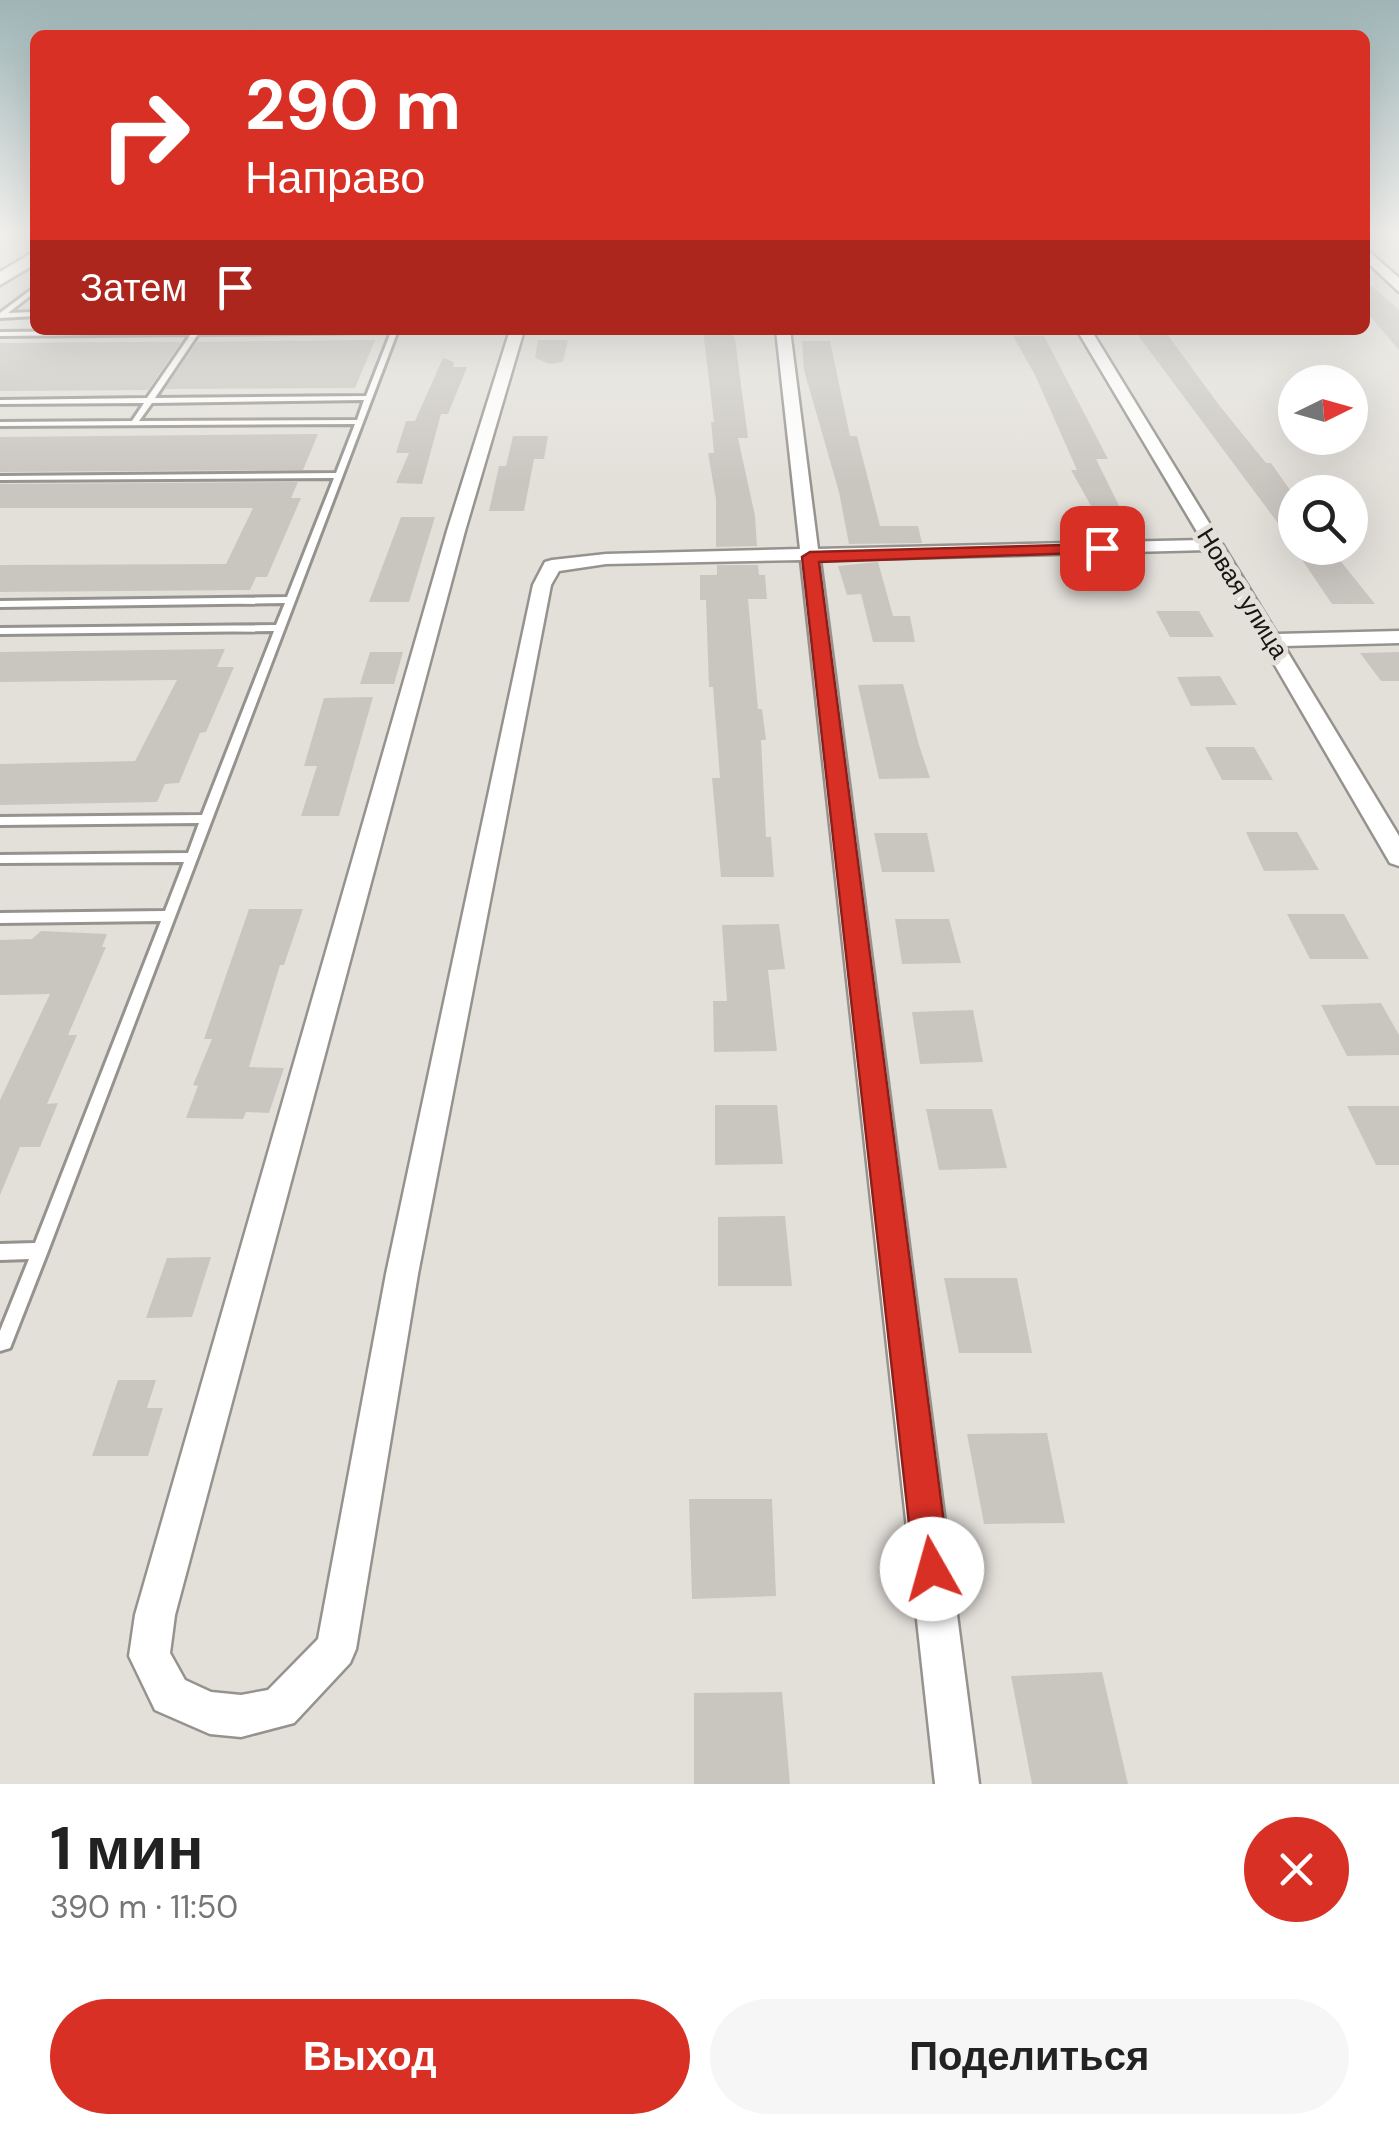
<!DOCTYPE html>
<html lang="ru">
<head>
<meta charset="utf-8">
<style>
  :root { --surface:#fff; --page:#f6f6f6; --text:#222; --muted:#767676; --accent:#d93025 }
  body { margin:0; font-family:"DM Sans",sans-serif; background:var(--page); color:var(--text); height:100vh; display:flex; flex-direction:column; font-size:38px; white-space:nowrap }
  * { box-sizing:border-box; margin:0 }
  p { font-size:32px; color:var(--muted) }
  .icon { flex:none; width:55px; height:55px; fill:none; stroke:currentColor; stroke-width:2; stroke-linecap:round; stroke-linejoin:round }
  .map { position:relative; height:1784px; overflow:hidden }
  .side { display:flex; flex-direction:column; background:var(--surface); flex:1 }
  .side>* { flex:none }
  .top-card { position:absolute; left:30px; top:30px; width:1340px; height:305px; border-radius:15px; box-shadow:0 10px 40px #0002; background:#d93025; color:#fff; overflow:hidden }
  .needle { width:65px; rotate:85deg }
  .tools { position:absolute; left:1278px; top:365px; display:grid; gap:20px }
  .tools a { display:grid; place-items:center; width:90px; height:90px; border-radius:50%; background:var(--surface); box-shadow:0 10px 40px #0002; font-size:50px }
  .pin { position:absolute; display:grid; place-items:center; width:85px; height:85px; color:#fff; margin:-42px; border-radius:20px; box-shadow:0 5px 15px #0006 }
  .me { position:absolute; width:110px; margin:-55px; rotate:353deg; stroke-linejoin:round; filter:drop-shadow(0 0 8px #0008) }
  .turn { display:flex; align-items:center; gap:35px; height:210px; padding:0 50px; font-size:45px }
  .turn .icon { width:130px; height:130px; stroke-width:2.5 }
  .turn b { display:block; font-size:70px; line-height:85px }
  .then { display:flex; align-items:center; height:95px; padding:0 50px; background:#0003; gap:20px; font-size:38px }
  .round { display:grid; place-items:center; flex:none; width:105px; height:105px; border-radius:52px; background:var(--page) }
  .summary { display:flex; align-items:center; justify-content:space-between; height:170px; padding:0 50px }
  h1 { font-size:60px; font-weight:700; line-height:75px }
  .action { display:flex; gap:20px; margin-top:auto; padding:20px 50px }
  .action a { flex:1; height:115px; border-radius:60px; background:var(--accent); color:#fff; font-size:40px; font-weight:700; line-height:115px; text-align:center }
  .action a+a { background:var(--page); color:var(--text) }
  .map>svg:first-child { display:block }
</style>
</head>
<body>
<div class="map">
<svg width="1399" height="1784" viewBox="0 0 1399 1784">
  <rect width="100%" height="100%" fill="#e3e0da"/>
  <g fill="#c9c6c0">
    <polygon points="1365,280 1399,310 1399,350 1365,310"/>
    <polygon points="703,330 730,330 735,339 748,438 738,438 755,516 757,546 716,547 716,499 708,453 714,453 711,422 714,422"/>
    <polygon points="1134,330 1164,330 1219,405 1266,463 1271,463 1295,497 1295,546"/>
    <polygon points="1013,336 1044,336 1108,459 1096,459 1127,522 1100,522 1071,470 1077,470 1035,375"/>
    <polygon points="375,340 355,388 165,389 197,342"/>
    <polygon points="538,340 568,340 563,362 549,364 535,358"/>
    <polygon points="802,341 830,341 850,436 857,436 880,526 918,526 922,543 849,544 839,492 804,370"/>
    <polygon points="122,342 181,342 148,390 0,391 0,343"/>
    <polygon points="443,358 454,362 453,367 467,367 448,414 441,414 422,484 396,483 409,453 396,453 406,421 415,421"/>
    <polygon points="318,434 303,470 0,472 0,437"/>
    <polygon points="513,436 548,436 544,459 534,459 524,511 489,511 499,466 506,466"/>
    <polygon points="298,482 291,498 301,498 267,577 256,577 250,590 0,592 0,565 226,564 253,508 0,508 0,484"/>
    <polygon points="401,517 435,517 409,602 369,602"/>
    <polygon points="1294,548 1330,548 1375,604 1332,604"/>
    <polygon points="878,562 893,616 910,616 915,642 873,642 861,594 847,595 838,566"/>
    <polygon points="717,565 758,565 759,575 765,575 767,599 748,599 758,709 762,709 766,740 761,740 766,837 771,837 774,877 721,877 712,778 720,778 713,687 709,687 706,600 700,600 700,575 717,575"/>
    <polygon points="1156,611 1199,611 1214,637 1170,637"/>
    <polygon points="225,649 217,667 234,667 206,732 200,733 179,783 165,784 157,802 0,805 0,764 135,761 177,680 0,682 0,652"/>
    <polygon points="370,652 403,652 394,684 360,684"/>
    <polygon points="1399,652 1399,681 1381,681 1360,653"/>
    <polygon points="1220,676 1237,705 1191,706 1177,677"/>
    <polygon points="903,684 919,745 930,778 879,779 858,685"/>
    <polygon points="373,697 339,816 301,816 317,766 304,766 324,698"/>
    <polygon points="1205,747 1254,747 1273,780 1222,780"/>
    <polygon points="1246,832 1297,832 1319,870 1264,871"/>
    <polygon points="874,833 927,833 935,872 882,872"/>
    <polygon points="249,909 303,909 284,965 280,965 249,1067 284,1068 269,1113 246,1112 243,1119 186,1118 198,1086 193,1085 212,1039 204,1039"/>
    <polygon points="1287,914 1344,914 1369,959 1310,959"/>
    <polygon points="895,919 949,919 961,963 902,964"/>
    <polygon points="779,924 785,969 768,970 777,1051 714,1052 713,1001 727,1001 722,925"/>
    <polygon points="41,931 107,934 102,947 106,947 68,1035 77,1035 47,1104 58,1103 40,1147 20,1147 0,1195 0,1100 50,994 0,995 0,940 32,939"/>
    <polygon points="1381,1003 1399,1035 1399,1055 1347,1056 1321,1005"/>
    <polygon points="973,1010 983,1062 920,1064 912,1012"/>
    <polygon points="715,1105 777,1105 783,1164 715,1165"/>
    <polygon points="1347,1106 1399,1106 1399,1165 1376,1165"/>
    <polygon points="926,1109 992,1109 1007,1168 939,1170"/>
    <polygon points="785,1216 792,1286 718,1286 718,1217"/>
    <polygon points="211,1257 192,1317 146,1318 167,1258"/>
    <polygon points="944,1278 1017,1278 1032,1353 959,1353"/>
    <polygon points="118,1380 156,1380 147,1408 163,1408 148,1456 92,1456"/>
    <polygon points="1047,1433 1065,1523 984,1524 967,1434"/>
    <polygon points="689,1499 772,1499 776,1596 692,1599"/>
    <polygon points="1102,1672 1128,1784 1032,1784 1011,1676"/>
    <polygon points="782,1692 790,1784 694,1784 694,1693"/>
  </g>
  <g fill="none" stroke-linecap="round" stroke-linejoin="round">
    <defs>
      <g id="service">
        <polygon points="35,287 35,292 8,313 35,312 35,316 0,318 0,313"/>
        <path d="M193,330H398L48,1251L10,1348L0,1351V1331L29,1259L0,1260V1244L35,1243L161,921L0,923V913L165,911L184,862L0,863V855L188,853L199,823L0,825V817L202,815L274,631L0,634V628L276,625L285,603L0,607V601L287,597L334,478L0,480V476L336,473L355,424L0,426V422L132,421L144,403L0,404V400L147,398L191,334L0,336V332ZM391,332L366,396L155,398L198,334ZM364,400L357,420L139,421L152,403Z"/>
      </g>
      <polygon id="minor" points="510,330 524,330 465,531 175,1615 170,1653 185,1680 211,1692 241,1695 268,1690 318,1639 386,1274 533,585 545,562 552,560 606,554 800,549 776,330 790,330 818,549 1202,540 1077,330 1091,330 1277,634 1399,631 1399,643 1284,646 1399,836 1399,866 1390,863 1208,550 820,560 979,1784 935,1784 801,560 606,564 559,571 551,585 418,1274 356,1649 350,1663 294,1723 241,1737 210,1734 155,1710 129,1656 135,1615 447,531"/>
      <polygon id="tertiary" points="1365,248 1399,278 1399,292 1365,260"/>
      <polygon id="secondary" points="35,251 35,264 0,285 0,272"/>
    </defs>
    <use href="#service" stroke="#96938e" stroke-width="6"/>
    <use href="#minor" stroke="#96938e" stroke-width="5"/>
    <use href="#tertiary" stroke="#96938e" stroke-width="5"/>
    <use href="#secondary" stroke="#96938e" stroke-width="5"/>
    <use href="#service" fill="#fff" fill-rule="evenodd"/>
    <use href="#minor" fill="#fff" fill-rule="evenodd"/>
    <use href="#tertiary" fill="#fff" fill-rule="evenodd"/>
    <use href="#secondary" fill="#fff" fill-rule="evenodd"/>
  </g>
  <linearGradient id="sky" x2="0" y2="1"><stop stop-color="#9eb4b6"/><stop offset="0.48" stop-color="#f2f1ee"/><stop offset="1" stop-color="#f2f1ee" stop-opacity="0"/></linearGradient>
  <rect width="1399" height="485" fill="url(#sky)"/>
  <polygon fill="#d93025" stroke="#8d1f18" stroke-width="2.5" points="1102,544 1108,545 1108,552 819,562 950,1569 944,1582 932,1587 920,1582 914,1569 802,557 810,552"/>
  <g text-anchor="middle" stroke-width="10" stroke-linejoin="round" paint-order="stroke">
    <g font-size="25" fill="#171614" stroke="#e3e0da">
      <text transform="translate(1243 593) rotate(58)" y="9">Новая улица</text>
    </g>
  </g>
</svg>
<div class="tools">
<a><svg class="needle" viewBox="-14 -14 28 28"><path d="M0-13l5 13h-10z" fill="#e53935"/><path d="M0 13l5-13h-10z" fill="#767676"/></svg></a>
<a><svg class="icon" aria-label="search" viewBox="0 0 24 24"><circle cx="10" cy="10" r="6"/><path d="M15 15l6 6"/></svg></a>
</div>
<div class="pin" style="left:1102px;top:548px;background:#d93025"><svg class="icon" aria-label="arrive" viewBox="0 0 24 24"><path d="M6 21V4h12l-3 4 3 4H6"/></svg></div>
<svg class="me" style="left:932px;top:1569px" viewBox="-20 -20 40 40"><circle r="19" fill="#fff"/><path d="M0-13L10 11 0 6-10 11z" fill="#d93025"/></svg>
<div class="top-card">
<div class="turn"><svg class="icon" aria-label="right" viewBox="0 0 24 24"><path d="M7 20v-9h11M14 6l5 5-5 5"/></svg><div><b>290 m</b>Направо</div></div>
<div class="then">Затем<svg class="icon" aria-label="arrive" viewBox="0 0 24 24"><path d="M6 21V4h12l-3 4 3 4H6"/></svg></div>
</div>
</div>
<section class="side">
<div class="summary"><div><h1>1 мин</h1><p>390 m · 11:50</p></div><a class="round" style="background:#d93025;color:#fff"><svg class="icon" aria-label="close" viewBox="0 0 24 24"><path d="M6 6l12 12M18 6L6 18"/></svg></a></div>
<div class="action"><a>Выход</a><a>Поделиться</a></div>
</section>
</body>
</html>
